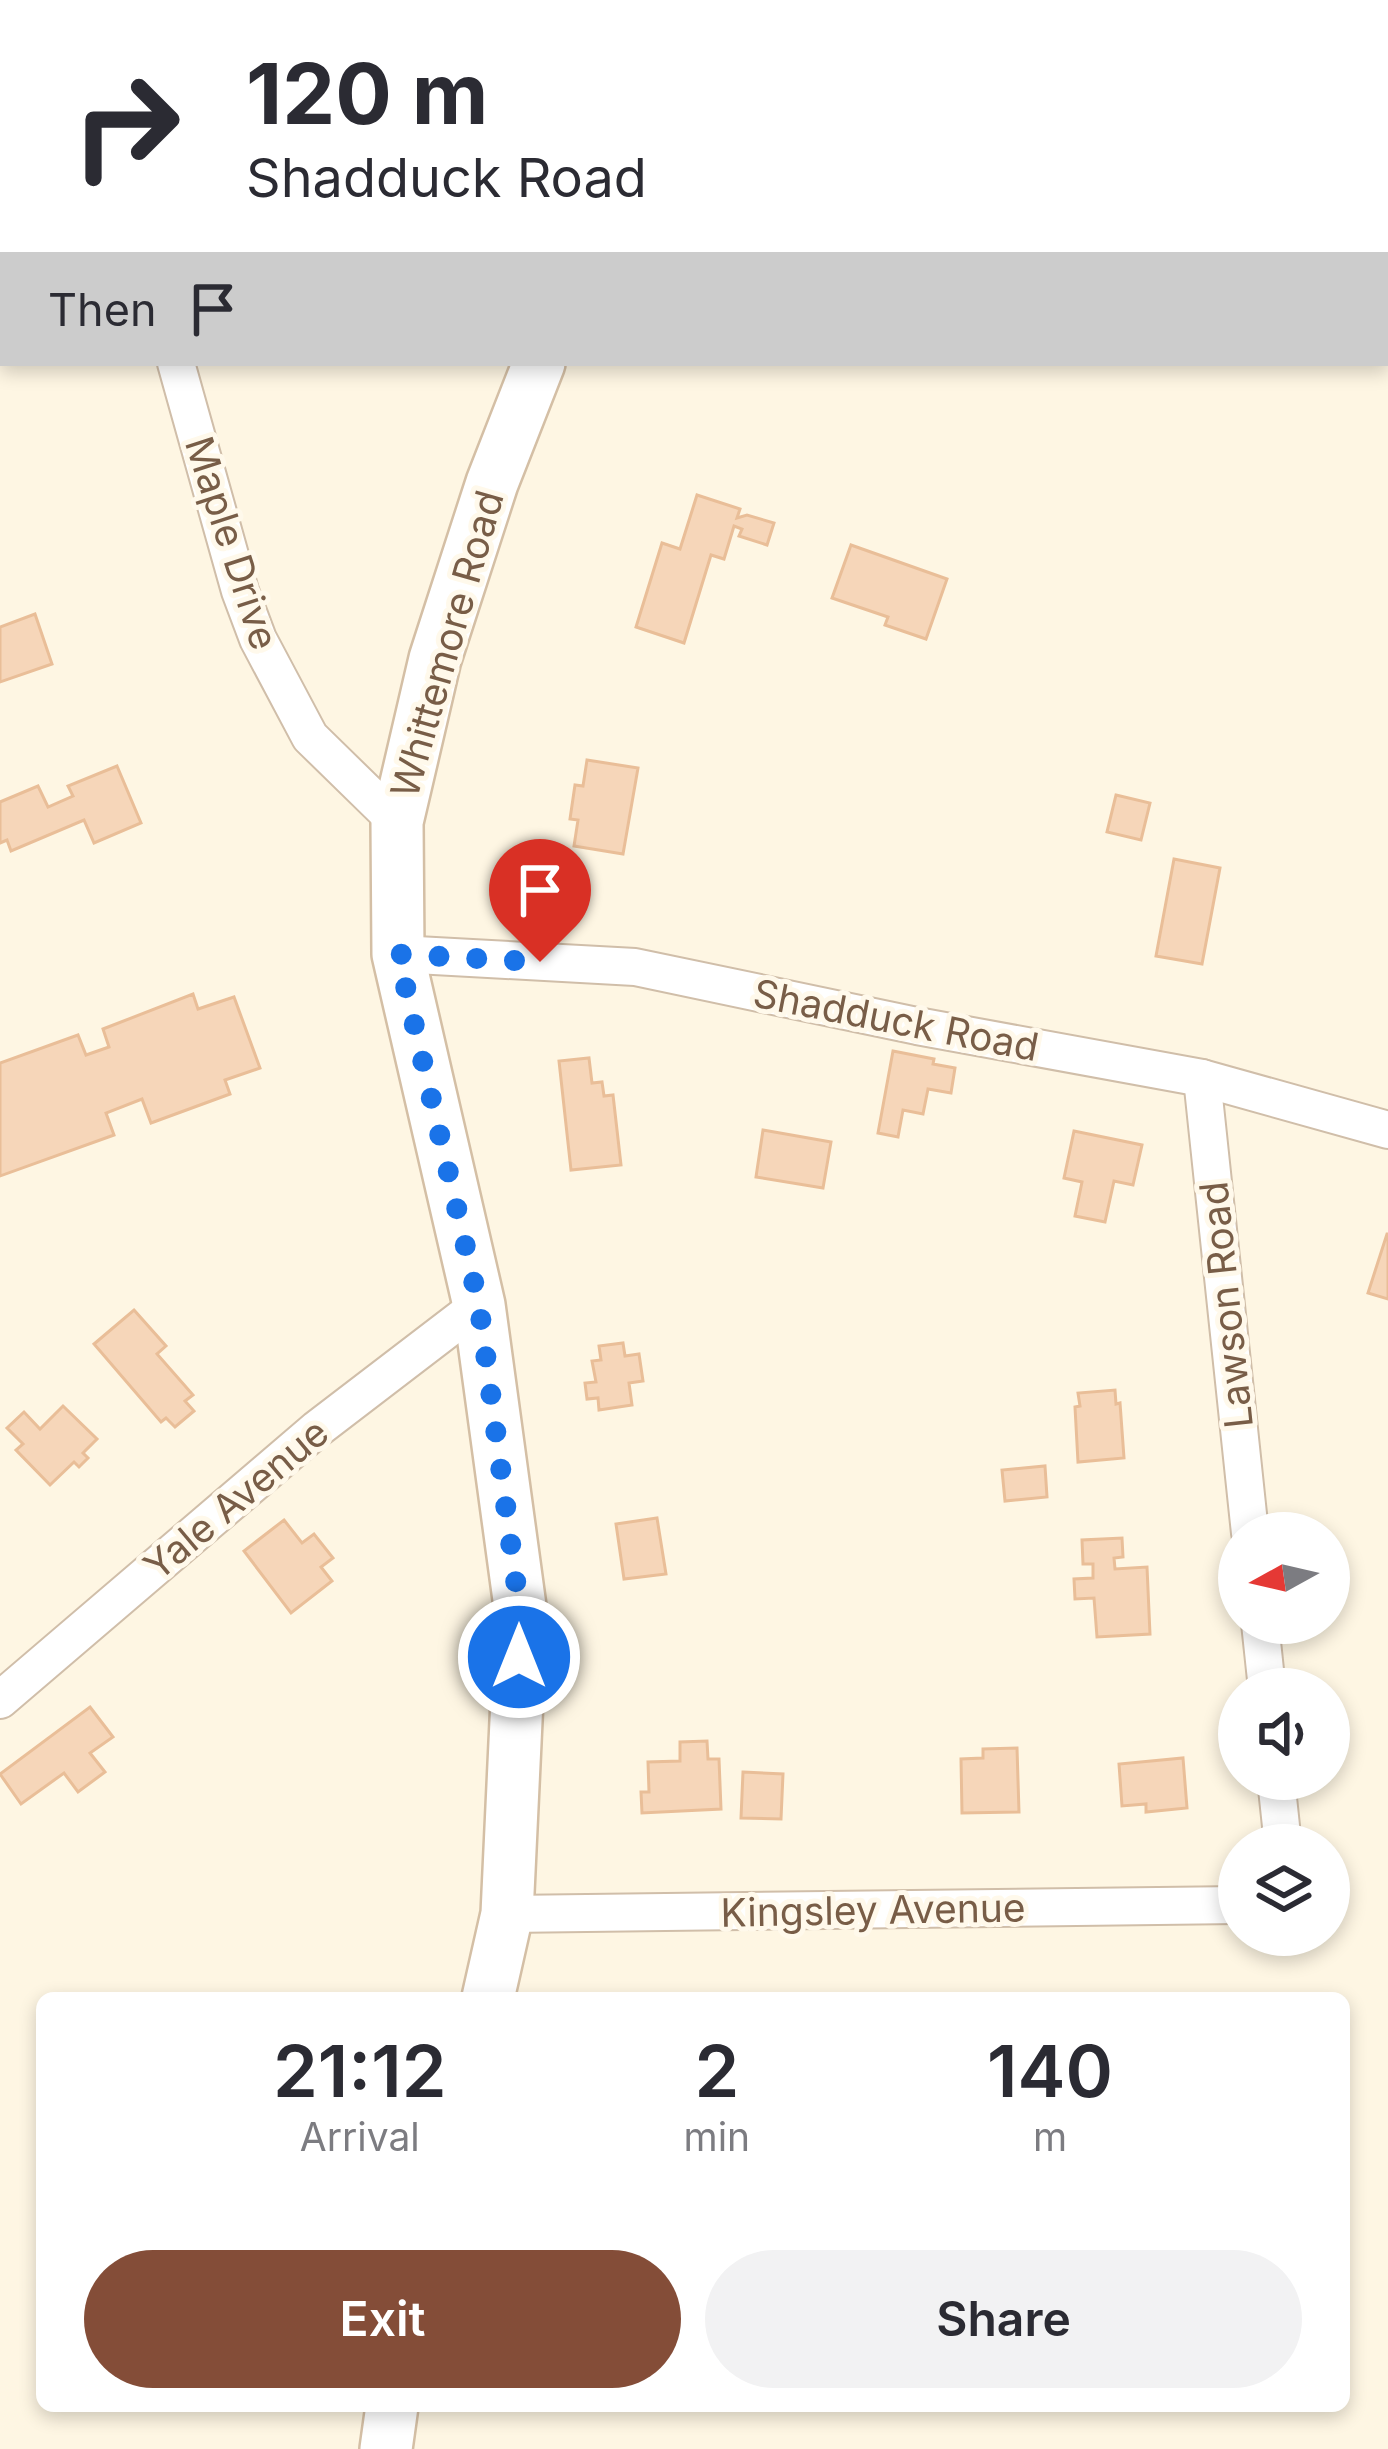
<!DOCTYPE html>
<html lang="en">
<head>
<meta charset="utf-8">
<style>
  :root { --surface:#fff; --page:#f2f2f3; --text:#2b2b33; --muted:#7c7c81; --accent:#844d38 }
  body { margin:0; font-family:Inter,sans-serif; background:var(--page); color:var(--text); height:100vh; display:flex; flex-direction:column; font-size:45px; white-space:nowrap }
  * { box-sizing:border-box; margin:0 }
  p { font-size:39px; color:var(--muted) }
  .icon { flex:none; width:66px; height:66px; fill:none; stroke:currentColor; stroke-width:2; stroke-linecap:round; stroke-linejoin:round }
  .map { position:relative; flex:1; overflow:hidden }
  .drawer { position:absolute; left:36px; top:1992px; width:1314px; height:420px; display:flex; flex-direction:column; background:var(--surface); border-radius:18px; box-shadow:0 6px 18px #0003 }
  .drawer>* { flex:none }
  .hud { position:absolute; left:0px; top:0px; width:1389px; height:366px; box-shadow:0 6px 18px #0003; background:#fff; color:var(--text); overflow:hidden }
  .needle { width:78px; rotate:262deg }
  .buttons { position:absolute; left:1218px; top:1512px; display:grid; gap:24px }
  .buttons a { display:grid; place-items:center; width:132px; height:132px; border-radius:50%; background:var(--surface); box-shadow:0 6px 18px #0003; font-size:60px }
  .pin { position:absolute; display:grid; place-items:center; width:102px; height:102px; color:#fff; margin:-123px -51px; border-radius:50% 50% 50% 0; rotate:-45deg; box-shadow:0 0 12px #0007 }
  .pin .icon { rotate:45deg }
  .me { position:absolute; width:132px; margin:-66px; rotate:0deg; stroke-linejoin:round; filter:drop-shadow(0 0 9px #0008) }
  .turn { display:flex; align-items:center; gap:42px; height:252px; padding:0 48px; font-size:54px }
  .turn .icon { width:156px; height:156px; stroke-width:2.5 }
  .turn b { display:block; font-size:84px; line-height:102px }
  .then { display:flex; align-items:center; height:114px; padding:0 48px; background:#0003; gap:24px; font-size:45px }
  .eta { display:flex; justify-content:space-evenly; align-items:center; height:204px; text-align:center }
  .eta b { font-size:72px; font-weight:600; line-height:84px }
  .button { display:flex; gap:24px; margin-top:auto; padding:24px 48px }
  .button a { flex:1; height:138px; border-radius:72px; background:var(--accent); color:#fff; font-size:48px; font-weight:600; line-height:138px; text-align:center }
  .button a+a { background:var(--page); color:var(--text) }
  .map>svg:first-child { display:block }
</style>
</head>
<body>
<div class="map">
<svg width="1388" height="2449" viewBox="0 0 1388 2449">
  <rect width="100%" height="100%" fill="#fef6e3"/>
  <g fill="#f6d6b9" stroke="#e9be98" stroke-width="3">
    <polygon points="697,495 740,509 737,518 747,515 774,523 767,545 739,536 742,529 734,526 724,559 711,555 684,643 636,627 662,543 680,549"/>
    <polygon points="851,545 947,579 926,639 885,625 888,617 832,598"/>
    <polygon points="35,614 52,664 0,682 0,627"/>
    <polygon points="587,760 638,768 623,854 574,846 578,820 570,819 575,785 583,786"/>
    <polygon points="117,766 141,823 94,843 84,820 11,851 7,840 0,843 0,802 38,786 48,807 73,796 68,786"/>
    <polygon points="1116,795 1150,803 1141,840 1107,832"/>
    <polygon points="1174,859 1220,868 1202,964 1156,956"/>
    <polygon points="193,994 198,1009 234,997 260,1068 225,1080 230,1094 151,1123 142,1099 106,1113 114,1135 0,1176 0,1063 78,1035 86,1055 109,1047 103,1029"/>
    <polygon points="893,1051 934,1059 933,1064 955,1068 951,1093 928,1089 923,1114 903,1110 898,1137 878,1133"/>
    <polygon points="589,1058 592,1083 602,1082 604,1096 613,1095 621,1165 571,1170 559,1061"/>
    <polygon points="763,1130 831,1142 823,1188 756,1177"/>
    <polygon points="1074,1131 1142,1145 1133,1185 1114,1181 1105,1222 1075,1216 1082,1182 1064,1178"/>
    <polygon points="1387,1234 1388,1234 1388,1299 1368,1293"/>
    <polygon points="134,1310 166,1346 157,1354 193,1395 185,1401 194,1411 175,1427 166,1418 161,1422 94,1344"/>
    <polygon points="623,1343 625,1356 639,1354 643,1381 629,1383 632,1405 599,1410 598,1398 587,1399 585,1383 596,1382 592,1361 601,1360 599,1346"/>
    <polygon points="1115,1390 1116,1404 1120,1403 1124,1458 1078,1462 1075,1407 1080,1406 1078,1393"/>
    <polygon points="63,1406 97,1439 83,1453 88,1458 79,1467 74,1462 50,1485 16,1450 23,1444 7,1428 24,1412 40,1429"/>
    <polygon points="1045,1466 1047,1497 1005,1501 1002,1470"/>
    <polygon points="657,1518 666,1574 624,1579 616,1524"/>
    <polygon points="284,1520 302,1543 314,1534 333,1558 321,1567 332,1581 291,1613 244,1551"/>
    <polygon points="1122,1538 1123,1557 1114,1558 1115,1569 1147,1567 1150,1634 1097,1637 1094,1598 1075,1599 1074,1579 1093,1578 1093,1564 1083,1564 1082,1540"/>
    <polygon points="90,1707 113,1737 90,1753 105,1772 78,1792 64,1773 21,1804 0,1774"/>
    <polygon points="707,1741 708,1759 719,1759 721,1809 642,1813 641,1792 649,1792 648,1762 680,1761 680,1742"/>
    <polygon points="1017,1748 1019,1812 962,1813 961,1759 983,1758 983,1749"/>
    <polygon points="1183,1758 1187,1808 1146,1812 1146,1804 1122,1806 1119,1764"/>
    <polygon points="743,1772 783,1774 781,1819 741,1818"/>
  </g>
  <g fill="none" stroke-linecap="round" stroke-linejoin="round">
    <defs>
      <g id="street">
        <polyline points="72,0 73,3"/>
        <polyline points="176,363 240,591 258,639 310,737 397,822"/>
        <polyline points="398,954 635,967 917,1026 1202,1078 1388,1130"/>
        <polyline points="1202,1078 1250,1533"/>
        <polyline points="1260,1623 1267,1689"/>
        <polyline points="0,1700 317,1429 479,1305"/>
        <polyline points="1276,1779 1283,1845"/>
        <polyline points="507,1914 1239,1905"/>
      </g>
      <g id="secondary">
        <polyline points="783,3 785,0"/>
        <polyline points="488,1998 507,1914 521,1614 479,1305 398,954 397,822 435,659 492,483 539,363"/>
        <polyline points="386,2449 392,2406"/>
      </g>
    </defs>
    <use href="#street" stroke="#d0bea9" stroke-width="40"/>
    <use href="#secondary" stroke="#d4bfa5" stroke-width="56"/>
    <use href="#street" stroke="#fff" stroke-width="36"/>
    <use href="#secondary" stroke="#fff" stroke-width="51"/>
  </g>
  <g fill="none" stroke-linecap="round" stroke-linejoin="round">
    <polyline stroke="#1a73e8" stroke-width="21" stroke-dasharray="0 37.8" points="519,1657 520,1614 479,1305 398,954 540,962"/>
  </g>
  <g text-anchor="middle" stroke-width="10" stroke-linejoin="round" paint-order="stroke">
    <g font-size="39" fill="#785d47" stroke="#fff9eb">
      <text transform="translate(232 543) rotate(72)" y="14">Maple Drive</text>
      <text transform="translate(447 644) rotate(-74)" y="14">Whittemore Road</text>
      <text transform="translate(896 1020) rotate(11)" y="14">Shadduck Road</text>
      <text transform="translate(1226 1305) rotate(-96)" y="14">Lawson Road</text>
      <text transform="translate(236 1499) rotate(-40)" y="14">Yale Avenue</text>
      <text transform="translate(873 1910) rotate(-1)" y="14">Kingsley Avenue</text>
    </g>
  </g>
</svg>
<div class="buttons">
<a><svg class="needle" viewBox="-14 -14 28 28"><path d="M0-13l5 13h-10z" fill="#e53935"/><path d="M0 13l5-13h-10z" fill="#7c7c81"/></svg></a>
<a><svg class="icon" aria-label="sound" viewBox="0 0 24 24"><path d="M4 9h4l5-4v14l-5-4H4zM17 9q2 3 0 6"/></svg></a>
<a><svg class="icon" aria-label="layers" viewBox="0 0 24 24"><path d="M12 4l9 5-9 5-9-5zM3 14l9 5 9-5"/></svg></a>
</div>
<div class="pin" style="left:540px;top:962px;background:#d93025"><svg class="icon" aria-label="arrive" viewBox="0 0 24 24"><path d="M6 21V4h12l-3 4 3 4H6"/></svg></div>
<svg class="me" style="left:519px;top:1657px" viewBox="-20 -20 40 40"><circle r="17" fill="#1a73e8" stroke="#fff" stroke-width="3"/><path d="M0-11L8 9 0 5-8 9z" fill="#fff"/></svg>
<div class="hud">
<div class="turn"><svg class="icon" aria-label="right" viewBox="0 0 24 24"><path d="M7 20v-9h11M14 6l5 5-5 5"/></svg><div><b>120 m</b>Shadduck Road</div></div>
<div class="then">Then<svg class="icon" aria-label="arrive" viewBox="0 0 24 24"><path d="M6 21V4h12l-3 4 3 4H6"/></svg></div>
</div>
<section class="drawer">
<div class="eta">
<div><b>21:12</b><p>Arrival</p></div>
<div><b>2</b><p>min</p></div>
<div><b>140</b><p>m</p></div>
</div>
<div class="button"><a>Exit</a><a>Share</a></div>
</section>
</div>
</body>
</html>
